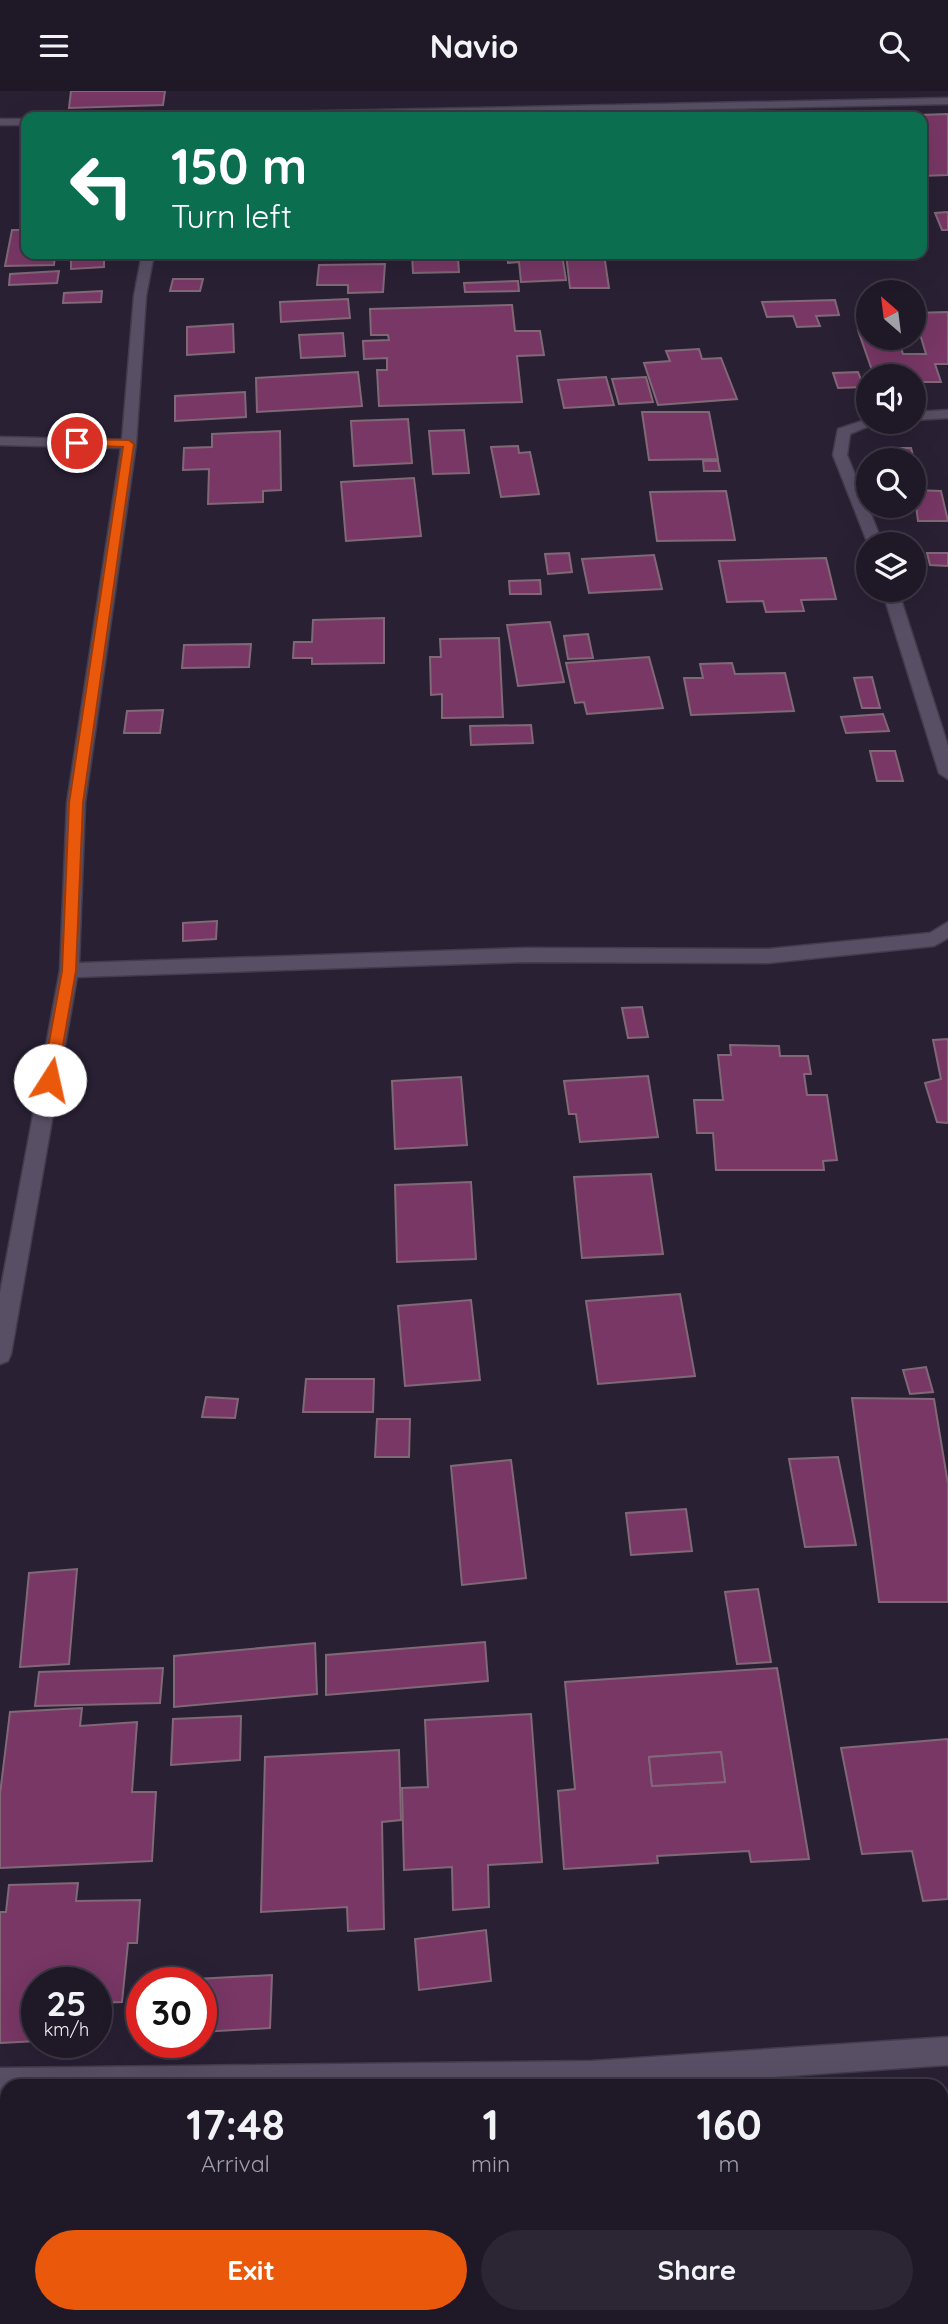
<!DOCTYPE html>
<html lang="en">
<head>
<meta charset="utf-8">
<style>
  :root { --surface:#1f1827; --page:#2c2533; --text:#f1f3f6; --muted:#a1a0a7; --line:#3c3744; --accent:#ea580c }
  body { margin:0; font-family:Quicksand,sans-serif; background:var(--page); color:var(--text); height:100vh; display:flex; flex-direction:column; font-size:26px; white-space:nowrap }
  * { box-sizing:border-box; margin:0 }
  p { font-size:23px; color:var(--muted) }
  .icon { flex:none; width:38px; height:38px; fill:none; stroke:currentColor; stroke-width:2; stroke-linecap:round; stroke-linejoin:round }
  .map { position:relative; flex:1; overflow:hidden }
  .drawer { position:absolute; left:0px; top:1988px; width:948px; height:245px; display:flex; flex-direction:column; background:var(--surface); border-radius:21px 21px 0 0; box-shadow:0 7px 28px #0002,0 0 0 2px var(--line) }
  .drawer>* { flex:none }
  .top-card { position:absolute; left:21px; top:21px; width:906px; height:147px; border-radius:14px; box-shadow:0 7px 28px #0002,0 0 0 2px var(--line); background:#0b6e4f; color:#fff; overflow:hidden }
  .needle { width:46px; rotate:332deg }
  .controls { position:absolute; left:856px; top:189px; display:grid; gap:14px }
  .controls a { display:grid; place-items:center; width:70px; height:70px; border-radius:50%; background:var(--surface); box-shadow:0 7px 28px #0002,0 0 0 2px var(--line); font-size:35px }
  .speed { position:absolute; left:21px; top:1876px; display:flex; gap:14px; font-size:35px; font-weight:700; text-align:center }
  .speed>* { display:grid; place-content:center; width:91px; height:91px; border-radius:50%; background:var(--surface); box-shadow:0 7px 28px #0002,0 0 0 2px var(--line); line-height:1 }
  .speed small { font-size:18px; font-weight:400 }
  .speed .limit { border:10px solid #d22; background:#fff; color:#111 }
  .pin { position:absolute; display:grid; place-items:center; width:60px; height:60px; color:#fff; margin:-30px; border:4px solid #fff; border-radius:50%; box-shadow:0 2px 7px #0007 }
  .me { position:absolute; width:77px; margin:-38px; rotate:10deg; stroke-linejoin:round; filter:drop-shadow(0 0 5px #0008) }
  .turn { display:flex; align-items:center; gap:24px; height:147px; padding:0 35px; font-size:32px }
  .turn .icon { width:91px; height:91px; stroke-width:2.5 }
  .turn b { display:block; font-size:49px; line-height:60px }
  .eta { display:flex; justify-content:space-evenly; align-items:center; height:119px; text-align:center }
  .eta b { font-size:42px; font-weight:700; line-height:49px }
  .button { display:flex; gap:14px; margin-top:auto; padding:14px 35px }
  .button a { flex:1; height:80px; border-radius:42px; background:var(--accent); color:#fff; font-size:28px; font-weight:700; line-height:80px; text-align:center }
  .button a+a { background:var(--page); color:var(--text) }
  header { display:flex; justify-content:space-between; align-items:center; height:91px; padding:0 35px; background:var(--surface); font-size:32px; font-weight:700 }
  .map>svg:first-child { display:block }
</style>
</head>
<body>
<header><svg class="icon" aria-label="menu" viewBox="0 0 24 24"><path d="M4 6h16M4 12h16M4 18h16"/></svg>Navio<svg class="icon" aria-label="search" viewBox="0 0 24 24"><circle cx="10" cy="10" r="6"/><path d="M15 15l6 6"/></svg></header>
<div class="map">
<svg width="948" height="2233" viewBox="0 0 948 2233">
  <rect width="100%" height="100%" fill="#292034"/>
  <g fill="#783765" stroke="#806877" stroke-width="2" fill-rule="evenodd">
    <polygon points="71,0 165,0 163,14 69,17"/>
    <polygon points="948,23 948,84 922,85 922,26 918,24"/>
    <polygon points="948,121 948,139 942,139 935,122"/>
    <polygon points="12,139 26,139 26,163 64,163 55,164 54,174 5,175"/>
    <polygon points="297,163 393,163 393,165 297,168"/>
    <polygon points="412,163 473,163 474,168 458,168 459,181 413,182"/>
    <polygon points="507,163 562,163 566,189 521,191 519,171 508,172"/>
    <polygon points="566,163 604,163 609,197 570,197"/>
    <polygon points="104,167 104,176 71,178 71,169"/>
    <polygon points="385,173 383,201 348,202 348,194 317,194 319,174"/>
    <polygon points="59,180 57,192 9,194 10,183"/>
    <polygon points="173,188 203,188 200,200 170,200"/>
    <polygon points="518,190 519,200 465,201 464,192"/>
    <polygon points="102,200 101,211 63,212 64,202"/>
    <polygon points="348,208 350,227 281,231 280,211"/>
    <polygon points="835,209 839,224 816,225 820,235 797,236 793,225 767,226 762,211"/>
    <polygon points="512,214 515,240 540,240 544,264 517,265 522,311 379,315 377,279 387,279 387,267 364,268 363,250 389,249 388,244 371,244 370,218"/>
    <polygon points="948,221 948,273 935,273 941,291 914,291 914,285 874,285 858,239 868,238 868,247 898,247 903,263 926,263 920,243 914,243 914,222"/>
    <polygon points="233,233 234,261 187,264 187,236"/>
    <polygon points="343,242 345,265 301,267 299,244"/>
    <polygon points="699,258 702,268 721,267 737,308 658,314 644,272 670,270 666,260"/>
    <polygon points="358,281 362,315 257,321 256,287"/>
    <polygon points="858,281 864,296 838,297 833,282"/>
    <polygon points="606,286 614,314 564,317 558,289"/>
    <polygon points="646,286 653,311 619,313 612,288"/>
    <polygon points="245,301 246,326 175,330 175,305"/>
    <polygon points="642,321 709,321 718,368 649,369"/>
    <polygon points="408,328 412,372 354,375 351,330"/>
    <polygon points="464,339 469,382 433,383 429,340"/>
    <polygon points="280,340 281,399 263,400 263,411 208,413 209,378 183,379 184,357 212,356 212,343"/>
    <polygon points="518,355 519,362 530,361 539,403 501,406 491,356"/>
    <polygon points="896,357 911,357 915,372 914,369 899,369"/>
    <polygon points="703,370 718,370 720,380 704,380"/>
    <polygon points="414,387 421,445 346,450 341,391"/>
    <polygon points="914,399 941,400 948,430 918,430"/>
    <polygon points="726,400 735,449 657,450 650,401"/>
    <polygon points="569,462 572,481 548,483 545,463"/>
    <polygon points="927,462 948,462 948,475 930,474"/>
    <polygon points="654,464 662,498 589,502 582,468"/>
    <polygon points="826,467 836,508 801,509 804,520 766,521 763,510 727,511 719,470"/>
    <polygon points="540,489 541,503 510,503 509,490"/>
    <polygon points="384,527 384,572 312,573 312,567 293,567 294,551 312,551 313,529"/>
    <polygon points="550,531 564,591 518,595 507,534"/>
    <polygon points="588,543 593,567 568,568 564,545"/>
    <polygon points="499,547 503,626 442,627 442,603 431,604 430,566 441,566 440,548"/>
    <polygon points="251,553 249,576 182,577 184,554"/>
    <polygon points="649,566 663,617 587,623 584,611 575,612 566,572"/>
    <polygon points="732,572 735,583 785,582 794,620 691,624 684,587 703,587 700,573"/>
    <polygon points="872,586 880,617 862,617 854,587"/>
    <polygon points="163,619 160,642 124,642 127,620"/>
    <polygon points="883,623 889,640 846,642 841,626"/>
    <polygon points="531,634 533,652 471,654 470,635"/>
    <polygon points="870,660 895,660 903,690 877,690"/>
    <polygon points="217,830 216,848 183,850 183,832"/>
    <polygon points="642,916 648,946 628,947 622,917"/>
    <polygon points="948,948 948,1032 937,1031 925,992 941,988 933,949"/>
    <polygon points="730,954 779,955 780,965 808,965 811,983 804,983 807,1004 827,1004 837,1069 823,1070 824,1079 716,1079 713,1042 697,1042 694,1009 723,1009 718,964 731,964"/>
    <polygon points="648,985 658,1046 580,1051 576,1023 569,1023 564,990"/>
    <polygon points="461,986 467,1054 395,1058 392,990"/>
    <polygon points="651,1083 663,1163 582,1167 574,1086"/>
    <polygon points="471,1091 476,1168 397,1171 395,1094"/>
    <polygon points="680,1203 695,1285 598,1293 586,1210"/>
    <polygon points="471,1209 480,1289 405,1295 398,1215"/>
    <polygon points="926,1276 933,1301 910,1303 903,1279"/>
    <polygon points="306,1288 374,1288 373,1321 303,1321"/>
    <polygon points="206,1306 238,1308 235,1327 202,1326"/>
    <polygon points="852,1307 934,1308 948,1393 948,1511 879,1511"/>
    <polygon points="377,1328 410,1328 409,1366 375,1366"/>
    <polygon points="838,1366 856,1454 805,1456 789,1368"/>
    <polygon points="511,1369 526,1487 462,1494 451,1375"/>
    <polygon points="686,1418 692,1460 631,1464 626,1422"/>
    <polygon points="77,1478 69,1573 20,1576 29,1482"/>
    <polygon points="758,1498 771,1571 737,1573 725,1501"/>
    <polygon points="485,1551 488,1590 326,1604 326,1564"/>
    <polygon points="315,1552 317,1603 174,1616 174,1565"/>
    <polygon points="163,1577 160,1612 35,1615 39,1581"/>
    <path d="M777,1577L809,1768L751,1771L749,1760L657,1765L658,1772L564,1778L558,1700L575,1698L565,1591ZM721,1661L725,1691L652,1695L649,1666Z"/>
    <polygon points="82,1617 80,1635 137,1631 132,1701 156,1701 152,1770 0,1777 0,1703 10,1621"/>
    <polygon points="531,1623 542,1771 488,1774 489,1816 453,1819 452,1776 404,1779 402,1697 428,1696 425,1629"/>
    <polygon points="241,1625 240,1669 171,1674 173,1628"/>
    <polygon points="948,1648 948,1808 923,1810 912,1760 862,1763 841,1657"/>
    <polygon points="399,1659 401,1729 382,1731 384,1838 348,1840 347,1816 261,1821 265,1666"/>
    <polygon points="721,1661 725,1691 652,1695 649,1666"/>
    <polygon points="78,1792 76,1810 140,1809 137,1852 128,1852 122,1911 96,1912 96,1892 37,1892 37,1950 0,1952 0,1821 6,1821 9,1794"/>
    <polygon points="486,1839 491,1890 419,1899 415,1848"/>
    <polygon points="272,1884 270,1937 201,1941 201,1892 196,1892 196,1888"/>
    <polygon points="948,2211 948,2233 940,2233 942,2212"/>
    <rect x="432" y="2226" width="122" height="7"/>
  </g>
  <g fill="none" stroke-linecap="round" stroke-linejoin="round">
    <defs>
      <g id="street">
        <polygon points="948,7 948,13 334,26 179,26 185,23"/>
        <rect x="0" y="28" width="26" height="6"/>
        <polygon points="142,163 154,163 146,205 136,353 85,712 79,872 526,857 768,858 930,842 948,831 948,847 934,855 768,872 526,871 77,886 11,1263 8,1270 0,1273 0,1202 60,879 67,712 121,357 0,354 0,346 122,349 134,205"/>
        <polygon points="948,319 948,327 914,329 914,321"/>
        <polygon points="868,328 868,331 878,331 850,343 847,364 883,453 868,453 833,364 838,338"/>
        <polygon points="882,499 898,499 948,655 948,688 939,682"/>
        <polygon points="948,1946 948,1974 642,1995 7,1995 7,2005 0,2005 0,1977 592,1970"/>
      </g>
    </defs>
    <use href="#street" stroke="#423c4c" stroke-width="3"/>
    <use href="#street" fill="#584f65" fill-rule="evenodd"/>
  </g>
  <polygon fill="#ea580c" stroke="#983908" stroke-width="2" points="77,348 129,349 134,353 83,712 76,880 57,989 50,995 42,989 62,880 69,712 123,356 74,354 72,352"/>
</svg>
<div class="controls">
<a><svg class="needle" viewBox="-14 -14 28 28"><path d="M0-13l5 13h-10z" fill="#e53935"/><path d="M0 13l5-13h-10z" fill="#a1a0a7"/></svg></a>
<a><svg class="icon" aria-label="sound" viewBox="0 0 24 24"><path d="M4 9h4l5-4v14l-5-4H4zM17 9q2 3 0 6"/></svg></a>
<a><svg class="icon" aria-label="search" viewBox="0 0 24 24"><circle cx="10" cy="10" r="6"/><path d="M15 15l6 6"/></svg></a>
<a><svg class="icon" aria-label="layers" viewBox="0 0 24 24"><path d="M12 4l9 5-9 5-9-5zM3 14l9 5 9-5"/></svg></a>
</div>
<div class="speed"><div>25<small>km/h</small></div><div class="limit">30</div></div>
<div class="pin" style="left:77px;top:352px;background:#d93025"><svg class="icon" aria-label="arrive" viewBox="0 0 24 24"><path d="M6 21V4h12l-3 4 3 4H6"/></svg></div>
<svg class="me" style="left:50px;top:989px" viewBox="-20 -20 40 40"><circle r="19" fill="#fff"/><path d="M0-13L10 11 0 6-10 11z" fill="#ea580c"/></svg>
<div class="top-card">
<div class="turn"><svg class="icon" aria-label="left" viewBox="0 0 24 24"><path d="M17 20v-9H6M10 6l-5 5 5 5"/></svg><div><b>150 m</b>Turn left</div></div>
</div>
<section class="drawer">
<div class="eta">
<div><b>17:48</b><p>Arrival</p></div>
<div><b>1</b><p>min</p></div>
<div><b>160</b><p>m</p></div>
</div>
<div class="button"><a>Exit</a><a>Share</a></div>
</section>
</div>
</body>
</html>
